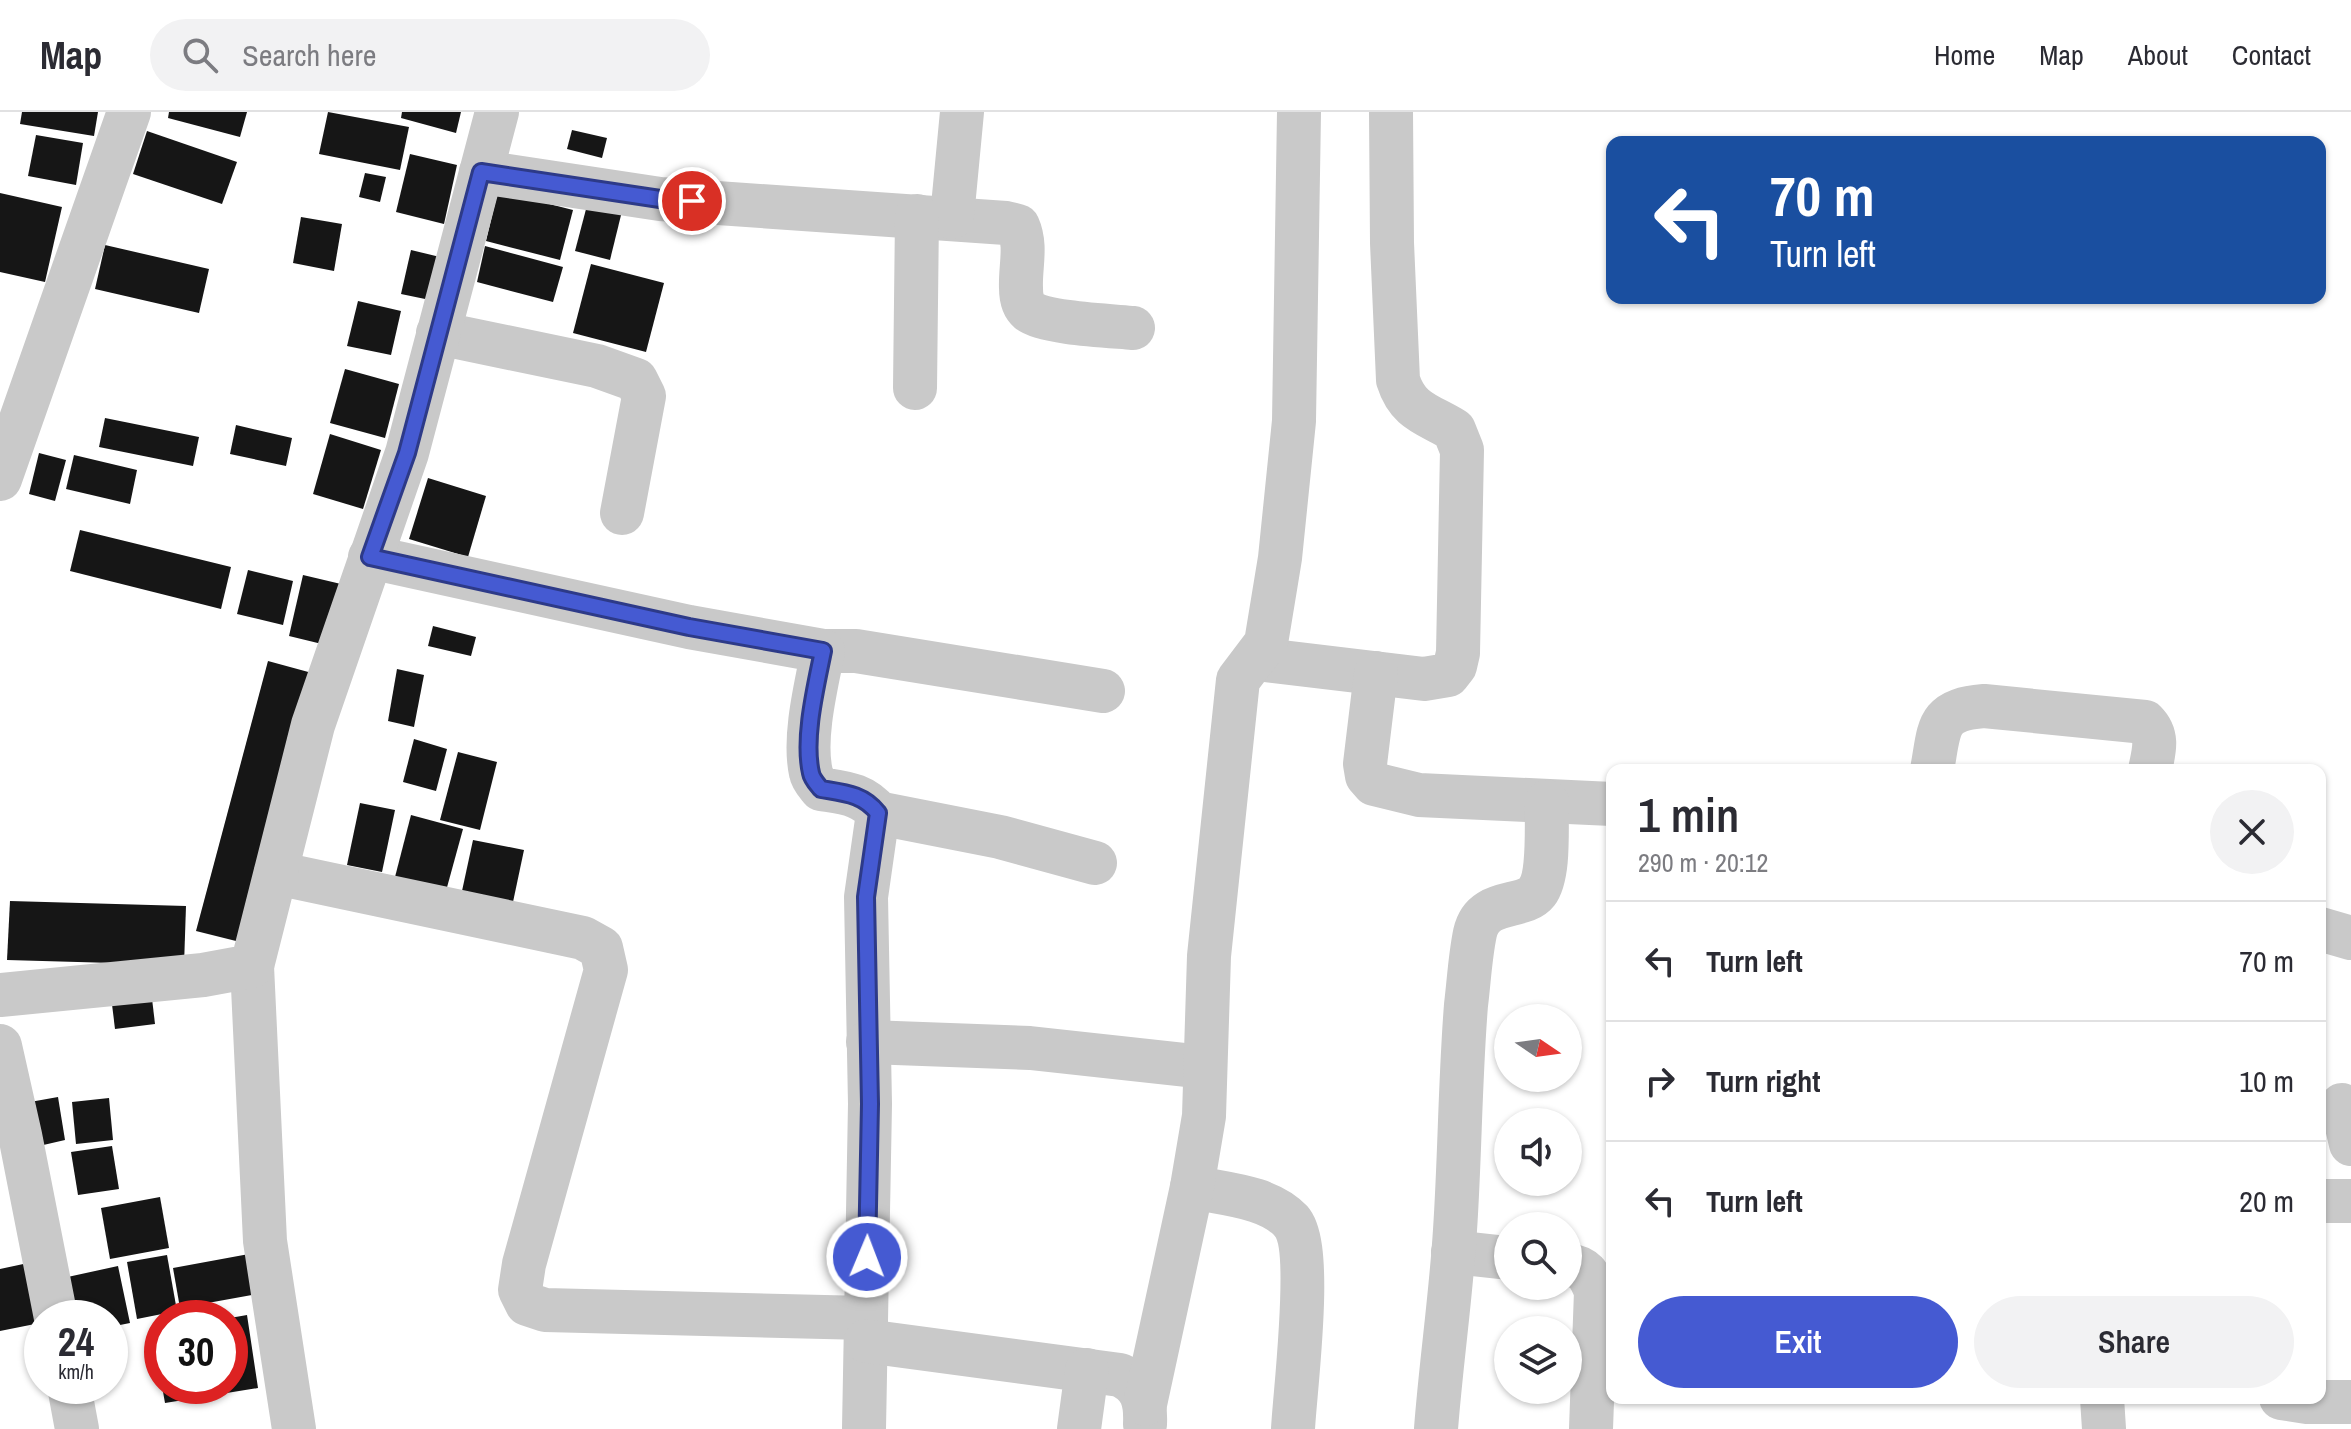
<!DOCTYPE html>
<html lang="en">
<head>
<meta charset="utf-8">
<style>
  :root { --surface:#fff; --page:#f2f2f3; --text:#2b2b33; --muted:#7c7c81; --line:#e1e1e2; --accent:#455ad2 }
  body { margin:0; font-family:"Archivo Narrow",sans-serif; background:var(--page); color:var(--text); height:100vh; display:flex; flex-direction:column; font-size:30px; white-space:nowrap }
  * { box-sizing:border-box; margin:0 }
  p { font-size:26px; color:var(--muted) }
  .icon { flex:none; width:44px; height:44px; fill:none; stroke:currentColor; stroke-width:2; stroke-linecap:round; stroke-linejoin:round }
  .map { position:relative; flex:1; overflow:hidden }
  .side { position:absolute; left:1606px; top:652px; width:720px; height:640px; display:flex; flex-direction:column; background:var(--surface); border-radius:16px; box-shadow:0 2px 6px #0004 }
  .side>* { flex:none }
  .banner { position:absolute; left:1606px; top:24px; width:720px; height:168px; border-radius:16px; box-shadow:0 2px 6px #0004; background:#1a4fa0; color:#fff; overflow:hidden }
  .needle { width:52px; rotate:103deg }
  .fabs { position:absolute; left:1494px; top:892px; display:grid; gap:16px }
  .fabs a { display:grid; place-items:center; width:88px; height:88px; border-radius:50%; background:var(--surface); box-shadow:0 2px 6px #0004; font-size:40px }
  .speed { position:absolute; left:24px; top:1188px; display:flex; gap:16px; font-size:40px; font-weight:700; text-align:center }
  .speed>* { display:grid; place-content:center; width:104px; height:104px; border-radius:50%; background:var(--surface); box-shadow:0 2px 6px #0004; line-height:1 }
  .speed small { font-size:20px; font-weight:400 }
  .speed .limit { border:12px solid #d22; background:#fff; color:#111 }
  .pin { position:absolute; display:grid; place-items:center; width:68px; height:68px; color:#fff; margin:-34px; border:4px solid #fff; border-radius:50%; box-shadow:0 2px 8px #0007 }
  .me { position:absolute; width:88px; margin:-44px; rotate:1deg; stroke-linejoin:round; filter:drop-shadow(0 0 6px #0008) }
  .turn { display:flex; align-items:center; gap:28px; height:168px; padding:0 32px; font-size:36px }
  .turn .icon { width:104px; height:104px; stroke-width:2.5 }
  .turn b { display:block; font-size:56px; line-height:68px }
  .round { display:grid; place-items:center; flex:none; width:84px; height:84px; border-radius:42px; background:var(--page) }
  .overview { display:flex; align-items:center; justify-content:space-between; height:136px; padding:0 32px }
  h1 { font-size:48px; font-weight:600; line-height:60px }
  .button { display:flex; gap:16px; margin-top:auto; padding:16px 32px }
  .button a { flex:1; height:92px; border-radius:48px; background:var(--accent); color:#fff; font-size:32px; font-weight:600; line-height:92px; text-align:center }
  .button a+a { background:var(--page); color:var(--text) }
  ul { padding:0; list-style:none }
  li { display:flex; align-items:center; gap:24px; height:120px; padding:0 32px; border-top:2px solid var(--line) }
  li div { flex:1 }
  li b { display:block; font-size:30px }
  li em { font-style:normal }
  header { display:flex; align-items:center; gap:48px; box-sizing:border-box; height:112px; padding:0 40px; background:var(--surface); border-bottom:2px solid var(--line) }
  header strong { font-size:38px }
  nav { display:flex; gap:44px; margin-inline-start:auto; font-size:28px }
  .search { width:560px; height:72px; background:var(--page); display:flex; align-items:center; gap:20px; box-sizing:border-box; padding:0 28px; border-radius:44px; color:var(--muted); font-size:30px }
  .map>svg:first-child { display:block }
</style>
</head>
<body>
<header>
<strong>Map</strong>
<div class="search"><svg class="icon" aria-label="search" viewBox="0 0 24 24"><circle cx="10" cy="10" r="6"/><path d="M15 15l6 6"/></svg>Search here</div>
<nav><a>Home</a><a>Map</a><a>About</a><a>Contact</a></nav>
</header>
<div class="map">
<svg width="2351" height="1317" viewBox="0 0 2351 1317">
  <rect width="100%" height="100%" fill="#fff"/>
  <g fill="#161616">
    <polygon points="22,0 98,0 94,24 20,12"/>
    <polygon points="169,0 247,0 240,25 168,6"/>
    <polygon points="328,0 409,15 400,58 319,42"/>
    <polygon points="402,0 461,0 456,21 401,6"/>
    <polygon points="572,18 607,26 602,46 567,37"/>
    <polygon points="147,19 237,50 222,92 133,62"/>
    <polygon points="36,23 83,31 76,73 28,64"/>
    <polygon points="410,42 457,53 444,112 396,100"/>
    <polygon points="365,61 386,65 380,90 359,85"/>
    <polygon points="498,79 573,98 560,148 486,129"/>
    <polygon points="0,81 62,95 45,170 0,160"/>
    <polygon points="590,82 624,91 610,148 575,139"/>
    <polygon points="301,105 342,112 334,159 293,151"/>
    <polygon points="105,133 209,157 199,201 95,177"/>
    <polygon points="485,134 563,155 553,190 477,170"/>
    <polygon points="411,138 440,145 430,188 401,182"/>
    <polygon points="591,152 664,171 646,240 573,221"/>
    <polygon points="358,189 401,199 391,243 347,234"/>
    <polygon points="345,257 399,272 385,326 330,311"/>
    <polygon points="105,306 199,325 193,354 99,335"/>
    <polygon points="236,313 292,326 286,354 230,342"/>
    <polygon points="330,322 381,338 363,397 313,382"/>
    <polygon points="39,341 66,348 55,389 29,382"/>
    <polygon points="74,343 137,358 130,392 66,377"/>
    <polygon points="428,366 486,384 468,445 409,427"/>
    <polygon points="80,418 231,455 221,497 70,459"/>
    <polygon points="248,458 293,469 283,513 237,502"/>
    <polygon points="303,463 341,472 326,533 289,524"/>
    <polygon points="433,514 476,525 471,544 428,534"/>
    <polygon points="268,549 312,561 240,830 196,819"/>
    <polygon points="397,557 424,563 414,615 388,609"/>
    <polygon points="414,627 447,637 436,679 403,670"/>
    <polygon points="458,640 497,650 480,718 440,708"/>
    <polygon points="360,691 395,698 382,760 347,753"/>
    <polygon points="411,703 463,717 446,779 395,765"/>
    <polygon points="473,728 524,738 513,790 462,779"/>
    <polygon points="10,789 186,794 184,853 7,848"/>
    <polygon points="151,878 155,912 115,917 111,884"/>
    <polygon points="58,985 65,1028 39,1034 30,990"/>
    <polygon points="109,986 113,1028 76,1032 72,990"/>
    <polygon points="112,1034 119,1077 78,1083 71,1040"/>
    <polygon points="160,1085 169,1136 110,1147 101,1096"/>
    <polygon points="249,1142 257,1182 180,1196 173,1156"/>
    <polygon points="167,1143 177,1199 137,1207 127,1150"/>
    <polygon points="28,1151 40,1211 0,1219 0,1157"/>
    <polygon points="118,1154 130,1211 110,1215 110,1206 72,1206 63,1166"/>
    <polygon points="247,1203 258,1276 165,1291 162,1274 230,1274 230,1206"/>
    <polygon points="162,1217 162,1263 160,1263 153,1218"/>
  </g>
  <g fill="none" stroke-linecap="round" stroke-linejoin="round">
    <g stroke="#c9c9c9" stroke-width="44">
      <path d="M481,60L660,87L1006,111L1018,114C1027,134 1020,155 1021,176C1021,184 1022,193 1029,199C1042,211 1112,214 1133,216"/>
      <polyline points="952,105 962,0"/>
      <polyline points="438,221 597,254 636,268 644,284 622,401"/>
      <polyline points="915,276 917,104"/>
      <polyline points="0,367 129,0"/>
      <polyline points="370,445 689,515 823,539 856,539 1103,579"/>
      <path d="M823,539C816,574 803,626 811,661C812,667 817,672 821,677C845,681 863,682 878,701L866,785L870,992L864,1317"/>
      <path d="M1256,547L1424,567L1448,563L1455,554L1458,541L1462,338L1454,318C1428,302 1408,300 1398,268L1392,131L1391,0"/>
      <polyline points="1376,561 1365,652 1367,664 1374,672 1419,683 1612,692"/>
      <path d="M1932,658C1940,616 1935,598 1984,594L2145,610C2159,624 2154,639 2150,658"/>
      <polyline points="878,701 1000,725 1095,751"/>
      <polyline points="276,761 583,826 601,836 606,858 524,1152 520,1178 527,1192 545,1198 866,1206"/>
      <polyline points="2320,817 2351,826"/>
      <polyline points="252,854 265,1129 294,1317"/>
      <polyline points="0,883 203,863 252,854 313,613 407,341 497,0"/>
      <polyline points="868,930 1030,936 1204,955"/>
      <polyline points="0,934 20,1023 56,1206"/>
      <polyline points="2342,993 2351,1032"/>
      <path d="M1192,1075C1223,1082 1268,1084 1291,1109C1314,1135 1295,1277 1293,1317"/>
      <polyline points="2320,1089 2351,1089"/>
      <polyline points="1453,1140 1508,1146"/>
      <path d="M1568,1153C1586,1155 1589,1163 1596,1179L1591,1317"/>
      <path d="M866,1229L1120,1263C1142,1273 1146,1289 1145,1312"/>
      <polyline points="69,1274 77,1317"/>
      <polyline points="2102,1286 2104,1317"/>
      <polyline points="2281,1286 2307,1290 2351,1290"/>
      <polyline points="1145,1292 1192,1075 1204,1004 1209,844 1238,568 1266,531 1280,446 1294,309 1299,0"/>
      <polyline points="1079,1317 1087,1258"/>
      <path d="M1436,1317C1441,1251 1451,1184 1455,1118C1460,1043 1460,968 1466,893C1469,869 1470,845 1475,821C1483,785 1523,798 1537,780C1550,763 1546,713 1547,690"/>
    </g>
  </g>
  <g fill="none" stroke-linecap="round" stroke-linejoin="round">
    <defs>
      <path id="route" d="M692,89L660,87L481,60L407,341L370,445L689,515L823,539C816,574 803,626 811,661C812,667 817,672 821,677C845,681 863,682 878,701L866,785L870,992L867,1145"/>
    </defs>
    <use href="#route" stroke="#2d3a88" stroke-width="20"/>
    <use href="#route" stroke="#455ad2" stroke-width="14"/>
  </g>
</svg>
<div class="fabs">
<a><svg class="needle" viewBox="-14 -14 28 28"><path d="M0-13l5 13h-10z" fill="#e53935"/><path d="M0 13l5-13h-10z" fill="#7c7c81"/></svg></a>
<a><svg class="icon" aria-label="sound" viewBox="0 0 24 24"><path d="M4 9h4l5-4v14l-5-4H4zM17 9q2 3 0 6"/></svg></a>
<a><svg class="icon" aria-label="search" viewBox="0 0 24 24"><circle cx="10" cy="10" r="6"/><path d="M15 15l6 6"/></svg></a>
<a><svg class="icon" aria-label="layers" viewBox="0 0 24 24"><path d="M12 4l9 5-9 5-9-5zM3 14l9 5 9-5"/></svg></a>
</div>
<div class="speed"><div>24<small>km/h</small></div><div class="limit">30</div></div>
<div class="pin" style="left:692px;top:89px;background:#d93025"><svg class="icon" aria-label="arrive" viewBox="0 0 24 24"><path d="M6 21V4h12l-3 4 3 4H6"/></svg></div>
<svg class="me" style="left:867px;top:1145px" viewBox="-20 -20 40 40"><circle r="17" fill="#455ad2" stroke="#fff" stroke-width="3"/><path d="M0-11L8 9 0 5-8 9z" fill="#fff"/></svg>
<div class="banner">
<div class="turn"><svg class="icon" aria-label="left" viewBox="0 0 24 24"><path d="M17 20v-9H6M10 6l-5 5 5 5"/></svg><div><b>70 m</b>Turn left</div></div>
</div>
<section class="side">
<div class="overview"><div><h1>1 min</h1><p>290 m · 20:12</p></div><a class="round"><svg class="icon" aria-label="close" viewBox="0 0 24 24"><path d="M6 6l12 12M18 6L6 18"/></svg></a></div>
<ul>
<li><svg class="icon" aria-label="left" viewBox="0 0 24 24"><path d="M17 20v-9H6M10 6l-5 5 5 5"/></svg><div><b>Turn left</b></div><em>70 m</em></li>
<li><svg class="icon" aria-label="right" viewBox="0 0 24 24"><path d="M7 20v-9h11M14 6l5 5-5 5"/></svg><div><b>Turn right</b></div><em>10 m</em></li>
<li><svg class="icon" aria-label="left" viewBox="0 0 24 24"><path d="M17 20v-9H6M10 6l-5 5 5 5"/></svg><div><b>Turn left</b></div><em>20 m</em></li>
</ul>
<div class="button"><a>Exit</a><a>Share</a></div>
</section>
</div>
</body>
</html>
